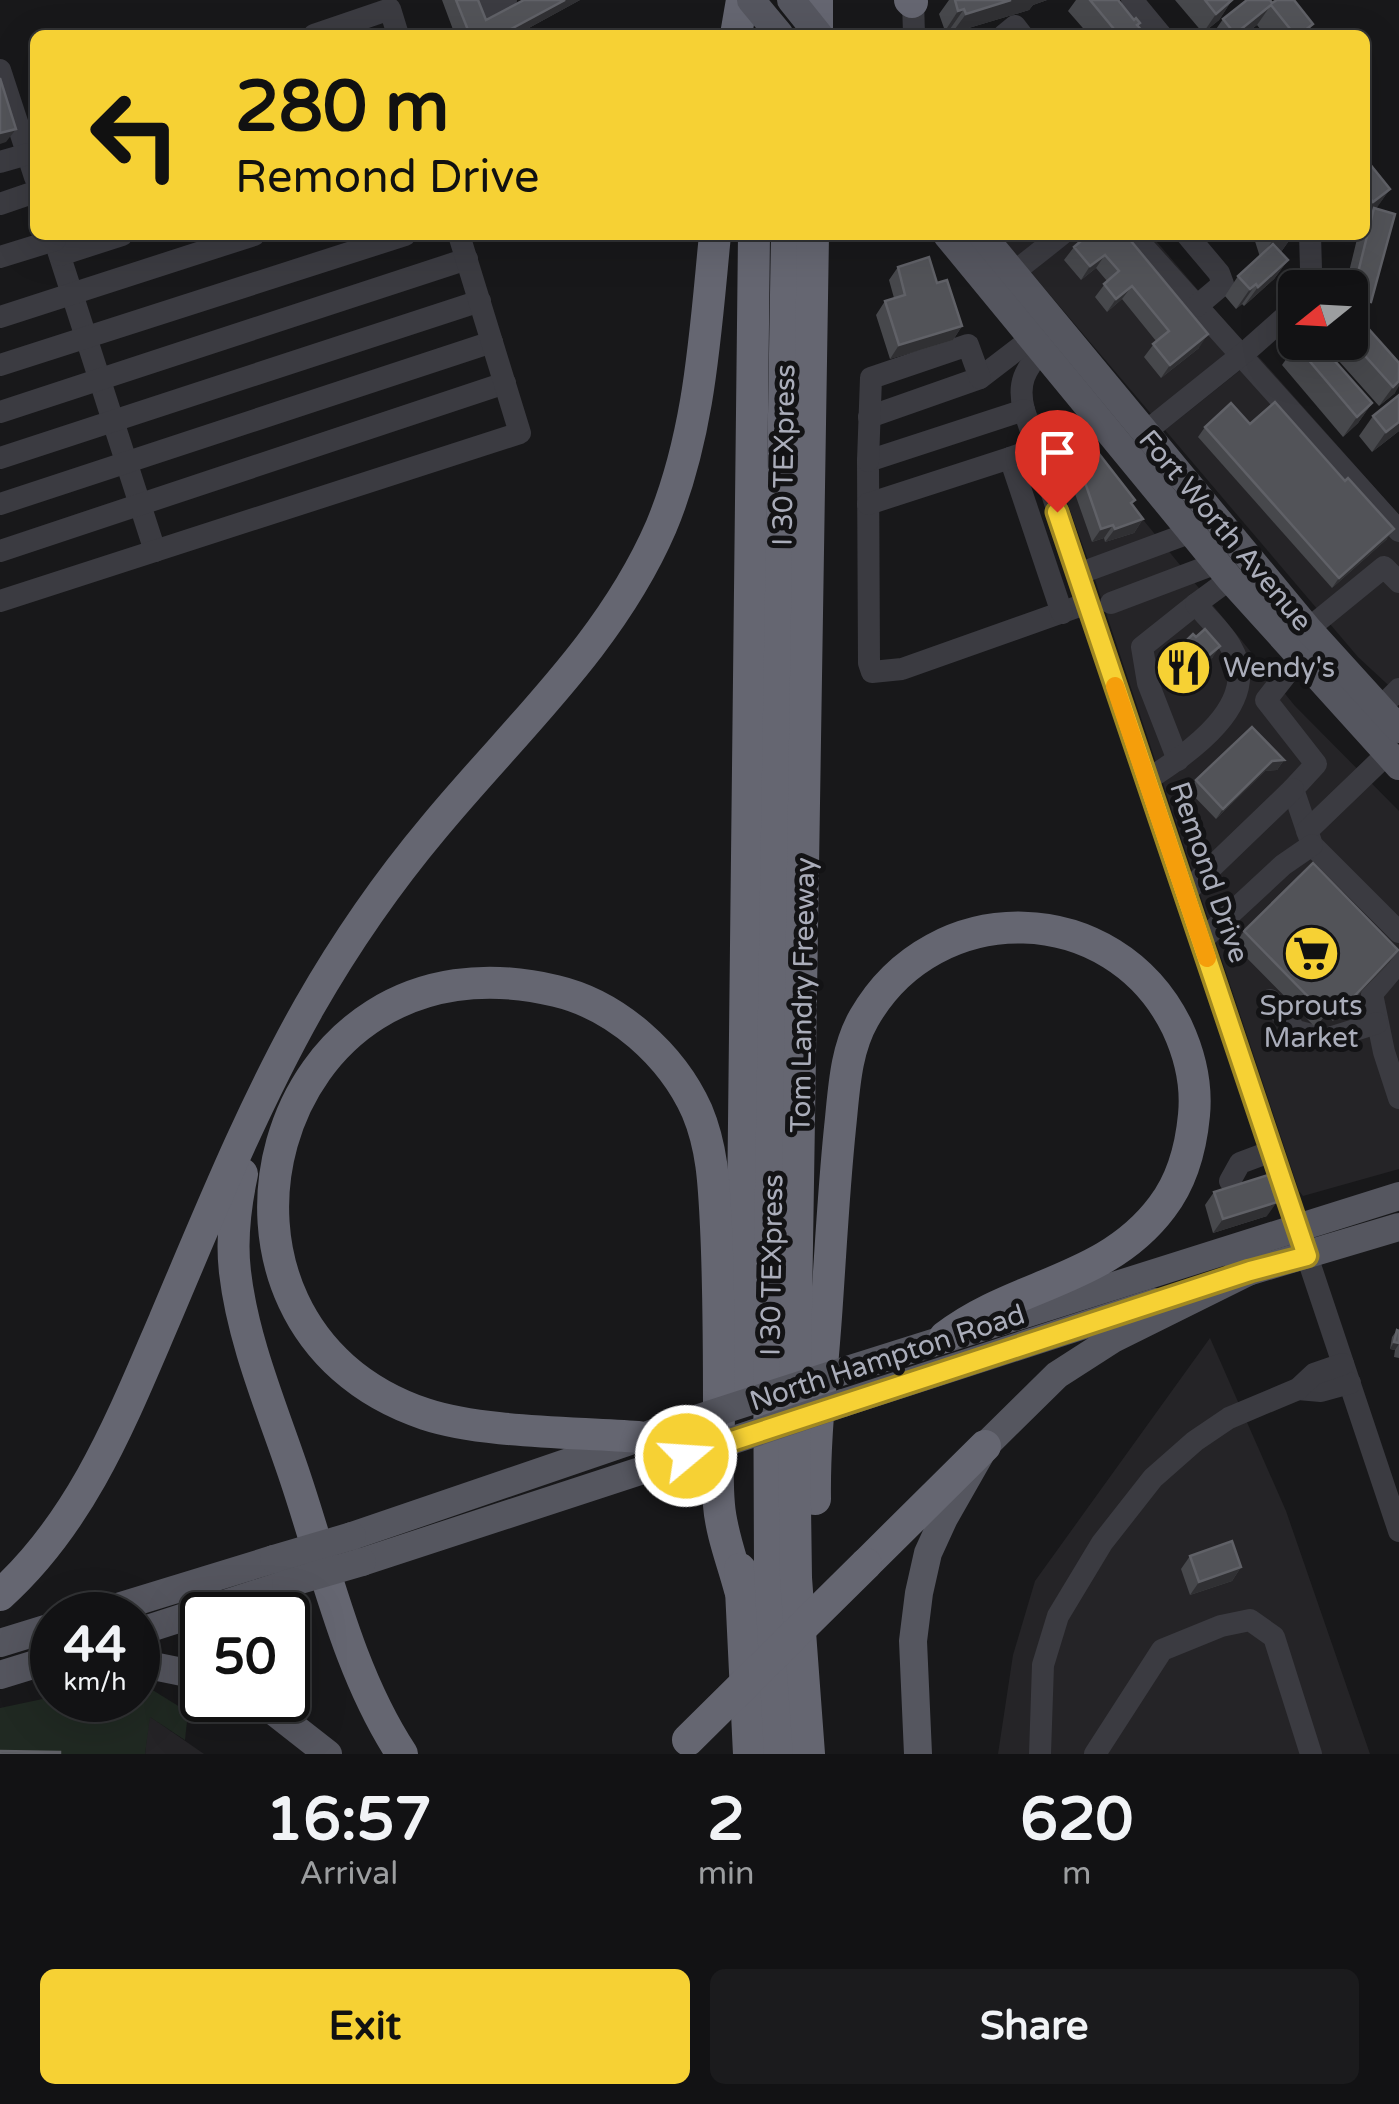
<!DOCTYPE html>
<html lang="en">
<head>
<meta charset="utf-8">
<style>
  :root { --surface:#121214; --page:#1b1b1d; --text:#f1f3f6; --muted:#9c9ea0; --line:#313234; --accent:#f6d134 }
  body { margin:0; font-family:"Varela Round",sans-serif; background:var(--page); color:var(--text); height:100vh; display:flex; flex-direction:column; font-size:38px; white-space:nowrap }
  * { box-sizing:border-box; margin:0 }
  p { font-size:32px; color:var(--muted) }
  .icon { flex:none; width:55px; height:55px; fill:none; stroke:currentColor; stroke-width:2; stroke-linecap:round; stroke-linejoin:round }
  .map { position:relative; height:1754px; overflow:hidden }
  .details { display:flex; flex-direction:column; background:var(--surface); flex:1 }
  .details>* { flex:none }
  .top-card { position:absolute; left:30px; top:30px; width:1340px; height:210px; border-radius:15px; box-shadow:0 10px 40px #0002,0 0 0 2px var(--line); background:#f6d134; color:#111; overflow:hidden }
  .needle { width:65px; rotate:252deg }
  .buttons { position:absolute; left:1278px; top:270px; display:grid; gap:20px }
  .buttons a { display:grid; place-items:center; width:90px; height:90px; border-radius:15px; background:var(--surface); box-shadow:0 10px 40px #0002,0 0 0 2px var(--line); font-size:50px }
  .speed { position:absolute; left:30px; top:1592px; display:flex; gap:20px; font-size:50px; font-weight:700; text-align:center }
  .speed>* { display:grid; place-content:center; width:130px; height:130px; border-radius:50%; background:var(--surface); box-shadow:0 10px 40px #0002,0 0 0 2px var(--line); line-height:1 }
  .speed small { font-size:25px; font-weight:400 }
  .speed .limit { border:5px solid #111; border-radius:15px; background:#fff; color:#111 }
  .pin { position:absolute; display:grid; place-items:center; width:85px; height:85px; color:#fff; margin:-102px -42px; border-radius:50% 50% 50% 0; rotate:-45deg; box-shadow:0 0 10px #0007 }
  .pin .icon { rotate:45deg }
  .me { position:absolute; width:110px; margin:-55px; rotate:72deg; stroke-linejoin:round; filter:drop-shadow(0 0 8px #0008) }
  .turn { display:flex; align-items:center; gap:35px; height:210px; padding:0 40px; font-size:45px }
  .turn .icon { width:130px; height:130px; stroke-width:2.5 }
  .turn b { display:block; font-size:70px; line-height:85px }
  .eta { display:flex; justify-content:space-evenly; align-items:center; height:170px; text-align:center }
  .eta b { font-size:60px; font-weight:800; line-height:70px }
  .cta { display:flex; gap:20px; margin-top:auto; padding:20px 40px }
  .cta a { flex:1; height:115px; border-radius:15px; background:var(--accent); color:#111; font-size:40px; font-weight:800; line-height:115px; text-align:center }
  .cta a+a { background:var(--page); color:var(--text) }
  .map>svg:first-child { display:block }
</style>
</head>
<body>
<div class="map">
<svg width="1399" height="1754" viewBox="0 0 1399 1754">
  <rect width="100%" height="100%" fill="#18181a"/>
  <g fill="#252427">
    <polygon points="999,235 1151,235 1244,344 1152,415"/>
    <polygon points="1258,356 1399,515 1399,695 1358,657 1165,430"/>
    <polygon points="1035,413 1061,419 1295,706 1399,811 1399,1169 1303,1196 1299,1191 1093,574"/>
    <polygon points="1210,1338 1286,1511 1370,1754 998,1754 1013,1655 1035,1581"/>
    <polygon points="149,1716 204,1754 145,1754"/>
  </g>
  <polygon fill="#202922" points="138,1681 188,1712 185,1740 150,1717 145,1754 0,1754 0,1708 52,1697 52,1700 138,1700"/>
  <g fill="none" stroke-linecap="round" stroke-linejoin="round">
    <g stroke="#3b3b41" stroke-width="22">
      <polyline points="477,0 482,13 506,0"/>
      <polyline points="913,0 914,35"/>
      <polyline points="1132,0 1161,35"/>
      <polyline points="314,35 390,9 398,35"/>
      <polyline points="1004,35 1015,26 1022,35"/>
      <polyline points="0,70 35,177"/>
      <polyline points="0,162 28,154"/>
      <polyline points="0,204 35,192"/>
      <polyline points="53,235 155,551"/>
      <polyline points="1133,235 1399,531"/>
      <polyline points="1187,235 1219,273 1223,284 1197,306"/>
      <polyline points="60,255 122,235"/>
      <polyline points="0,257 55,240"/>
      <polyline points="1013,273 1061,235"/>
      <polyline points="1306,288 1311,269 1310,235"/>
      <polyline points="0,317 254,235"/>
      <path d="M1042,350C1025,370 1017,383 1024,410L1399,1531"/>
      <polyline points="0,365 405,235"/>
      <polyline points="1024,410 868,461 869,663 872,672 902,669 1088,603"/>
      <polyline points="0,412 467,259"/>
      <polyline points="869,417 980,378 1032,338"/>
      <polyline points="1144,433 1250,348 1295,308"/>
      <polyline points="1036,449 1010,458 1062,613"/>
      <polyline points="0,458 480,301"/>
      <polyline points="868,461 871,378 968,345 980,378"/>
      <polyline points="0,504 492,342"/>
      <polyline points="868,504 1010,458"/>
      <polyline points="0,551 505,383"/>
      <polyline points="1078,574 1192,532"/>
      <polyline points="0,601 520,433 459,235"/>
      <polyline points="1111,603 1217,563"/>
      <polyline points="1308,629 1384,567 1399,582"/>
      <polyline points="1299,658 1266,700 1316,764 1293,789 1312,845 1399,932"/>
      <polyline points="1380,708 1399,689"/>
      <polyline points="1178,760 1148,683 1142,647 1196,604"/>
      <path d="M1147,780C1187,754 1264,704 1231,647C1223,632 1207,618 1196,604L1230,579"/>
      <polyline points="1307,831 1387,754"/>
      <polyline points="1185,893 1293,789"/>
      <polyline points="1201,941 1283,865 1312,845"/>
      <polyline points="1399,962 1372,994 1384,1052 1399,1098"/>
      <polyline points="1270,1000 1296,1031 1326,1039 1377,1023"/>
      <polyline points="1230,1181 1240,1163 1272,1151"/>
      <polyline points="1298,1389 1321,1391 1350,1383"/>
      <polyline points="1040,1754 1043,1665 1058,1616 1102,1543 1153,1478 1195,1441 1229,1418 1298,1389 1314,1374 1343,1364"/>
      <polyline points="1095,1754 1162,1650 1221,1626 1250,1620 1274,1637 1311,1754"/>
    </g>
    <g stroke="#55565f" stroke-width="28">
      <polyline points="947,235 1230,579 1399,766"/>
      <polyline points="982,235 1308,629 1399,729"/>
      <polyline points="1234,1276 1399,1227"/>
      <polyline points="847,1370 1399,1196"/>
      <polyline points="843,1403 1155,1302"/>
      <polyline points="352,1536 674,1426"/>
      <polyline points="362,1562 686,1456"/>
      <polyline points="92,1615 274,1559"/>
      <polyline points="138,1632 286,1584"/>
      <polyline points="0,1643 52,1627"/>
      <polyline points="138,1667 153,1666 202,1676"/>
      <polyline points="0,1675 52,1659"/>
      <polyline points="259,1700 328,1754"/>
      <polyline points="918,1754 913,1641 919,1593 928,1553 944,1518 985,1446 1057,1375 1113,1339 1250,1271"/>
    </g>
    <g stroke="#656671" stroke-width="32">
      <polyline points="910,0 912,2"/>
      <polyline points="736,35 742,0"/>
      <polyline points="817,35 817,0"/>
      <path d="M242,1174C235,1207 231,1239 235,1272C243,1342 273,1411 295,1477C326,1569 348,1672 402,1754"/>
      <polyline points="741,1390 754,235"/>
      <path d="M638,1437C576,1432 482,1433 425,1414C162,1326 263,920 556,991C616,1005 672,1055 697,1111C713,1149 714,1187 716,1227C719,1288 719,1349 719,1410C719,1441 716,1474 719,1505C721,1533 733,1563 740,1590"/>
      <path d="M815,1499C814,1434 823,1367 827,1302C831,1244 834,1186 840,1128C844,1091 845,1051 864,1018C935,894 1114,898 1177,1027C1190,1055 1197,1084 1194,1115C1191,1147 1182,1181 1162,1207C1106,1282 1015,1283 945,1337"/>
      <polyline points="866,1564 985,1446"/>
      <polyline points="740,1569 749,1754"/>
      <path d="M0,1595C82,1521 121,1421 164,1321C209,1215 252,1108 309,1007C345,944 387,883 434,827C514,730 610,645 661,527C700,434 705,335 715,235"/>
      <polyline points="780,1754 770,1570 769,1308 787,235"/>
      <polyline points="809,1754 796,1578 794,1435 813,235"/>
    </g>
    <g stroke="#55565f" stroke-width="28">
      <polyline points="751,0 780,35"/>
      <polyline points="791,0 819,35"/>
      <polyline points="674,1426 847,1370"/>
      <polyline points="686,1456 843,1403"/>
      <polyline points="274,1559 352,1536"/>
      <polyline points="286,1584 362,1562"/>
    </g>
    <polyline stroke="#656671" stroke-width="32" points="688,1740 866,1564"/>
  </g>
  <g fill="#47484c">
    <polygon points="442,0 478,0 486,20 524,0 580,0 516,35 455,35"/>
    <polygon points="949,0 1047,0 1033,5 1029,10 952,33 950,29 945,31 939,14"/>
    <polygon points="1076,0 1118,0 1134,20 1140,23 1138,26 1146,35 1089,35 1068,11"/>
    <polygon points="1175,0 1232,0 1219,20 1203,33"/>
    <polygon points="1272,3 1313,24 1305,35 1265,35 1257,25 1244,35 1212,35 1223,19"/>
    <polygon points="1365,158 1390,189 1376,208 1360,319 1399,363 1395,393 1379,406 1322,342 1350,342 1350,288 1345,288 1358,235 1365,235 1365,220 1369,214 1365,218"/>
    <polygon points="1088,235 1199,348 1161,378 1144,357 1156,341 1122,299 1107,312 1095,297 1107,281 1096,268 1081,280 1064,260 1074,247"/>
    <polygon points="1253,235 1293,235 1281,252 1288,260 1274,279 1244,306 1242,304 1236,309 1225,296 1238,276 1260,257"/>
    <polygon points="898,267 937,283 962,326 953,340 890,359 876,315 885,301 894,298 889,280"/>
    <polygon points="1296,345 1372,403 1358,423 1343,437 1282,365"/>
    <polygon points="1399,395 1399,431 1372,452 1359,436 1373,416"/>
    <polygon points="1066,427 1143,519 1134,533 1105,542 1104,538 1092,542 1056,440"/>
    <polygon points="1205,427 1387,539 1332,588 1198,437"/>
    <polygon points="1196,637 1213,657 1171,691 1157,676 1164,666 1175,656 1182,645"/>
    <polygon points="1284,760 1277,770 1265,771 1216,819 1188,790 1196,780"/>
    <polygon points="1244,931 1389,963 1333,1021 1326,1015 1315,1027 1234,945"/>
    <polygon points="1214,1192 1267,1216 1213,1233 1205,1205"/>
    <polygon points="1397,1330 1399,1331 1399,1358 1394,1357 1395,1350 1390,1349 1392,1337"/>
    <polygon points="1190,1556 1241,1567 1232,1581 1190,1595 1181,1569"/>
  </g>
  <g fill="#303033">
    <polygon points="565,0 580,0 516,35 500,35"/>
    <polygon points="1011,0 1047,0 1033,5 1029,10 952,33 966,14"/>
    <polygon points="1232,0 1219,20 1203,33 1216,14"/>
    <polygon points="1271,5 1257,25 1244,35 1234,35"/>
    <polygon points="964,9 950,29 945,31 958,11"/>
    <polygon points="16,129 6,142 0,144 0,133"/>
    <polygon points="1390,189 1376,209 1374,208 1365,218 1365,214 1373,202"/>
    <polygon points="1285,235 1293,235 1281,252 1260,258 1274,239"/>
    <polygon points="1105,255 1096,268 1081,280 1090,266"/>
    <polygon points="1288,260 1274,279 1244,306 1258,287"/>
    <polygon points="1256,284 1242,304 1236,309 1250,289"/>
    <polygon points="1132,286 1122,299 1107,312 1116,299"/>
    <polygon points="1352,297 1371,302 1357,322 1350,320 1350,300"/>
    <polygon points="962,326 953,340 890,359 899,345"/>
    <polygon points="1208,334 1199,348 1161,378 1170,365"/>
    <polygon points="1399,381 1399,386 1395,393 1379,406 1393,387"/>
    <polygon points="1372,403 1358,423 1343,437 1357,417"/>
    <polygon points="1399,422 1399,431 1372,452 1386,432"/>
    <polygon points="1143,519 1134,533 1105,542 1115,529"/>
    <polygon points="1113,525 1104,538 1092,542 1101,529"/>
    <polygon points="1394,529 1387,539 1332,588 1339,578"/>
    <polygon points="1220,646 1213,657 1171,691 1178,681"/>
    <polygon points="1284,760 1277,770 1265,771 1216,819 1223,809 1272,761"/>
    <polygon points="1398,950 1389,963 1333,1021 1343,1008"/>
    <polygon points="1277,1202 1267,1216 1213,1233 1223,1219"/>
    <polygon points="1394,1342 1399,1344 1395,1350 1390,1349"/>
    <polygon points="1241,1567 1232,1581 1190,1595 1199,1582"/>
  </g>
  <g fill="#525358" stroke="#606167" stroke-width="2.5">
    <polygon points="456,0 478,0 486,20 524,0 565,0 500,35 470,35"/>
    <polygon points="955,0 1011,0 966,14 964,9 958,11"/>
    <polygon points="1090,0 1118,0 1134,20 1136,18 1140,23 1137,25 1146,35 1119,35"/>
    <polygon points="1205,0 1232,0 1216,14"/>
    <polygon points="1247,0 1270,0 1272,3 1277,0 1294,0 1313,24 1299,35 1295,35 1271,5 1235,34 1223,19"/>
    <polygon points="0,78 16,129 0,133"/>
    <polygon points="1365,158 1390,189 1373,202 1365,192"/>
    <polygon points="1374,208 1395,214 1371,302 1352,297"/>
    <polygon points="1088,235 1126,235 1208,334 1170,365 1153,344 1169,331 1132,286 1116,299 1104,284 1119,271 1105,255 1090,266 1074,247"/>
    <polygon points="1273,244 1288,260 1258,287 1256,284 1250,289 1238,276"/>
    <polygon points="929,257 937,283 947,280 962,326 899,345 885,301 905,295 898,267"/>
    <polygon points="1350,308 1399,363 1399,381 1393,387 1350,339"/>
    <polygon points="1299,342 1318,342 1372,403 1357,417 1296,345"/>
    <polygon points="1399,395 1399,422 1386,432 1373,416"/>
    <polygon points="1275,402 1345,481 1348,478 1394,529 1339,578 1205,427 1231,403 1250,424"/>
    <polygon points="1075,423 1135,500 1131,503 1143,519 1115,529 1113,525 1101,529 1066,427"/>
    <polygon points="1205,629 1220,646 1178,681 1164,666 1184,648 1182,645 1193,634 1196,637"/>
    <polygon points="1252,727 1284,760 1272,761 1223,809 1196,780"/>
    <polygon points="1313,863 1398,950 1343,1008 1335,1002 1325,1014 1244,931"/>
    <polygon points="1268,1175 1277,1202 1223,1219 1214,1192"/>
    <polygon points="1397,1330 1399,1331 1399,1343 1394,1342"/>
    <polygon points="1232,1541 1241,1567 1199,1582 1190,1556"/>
    <polygon points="0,1751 60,1752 60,1754 0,1754"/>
  </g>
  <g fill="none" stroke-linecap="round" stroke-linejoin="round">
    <defs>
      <polyline id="route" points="686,1456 1250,1271 1307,1256 1057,512"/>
    </defs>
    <use href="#route" stroke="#a08822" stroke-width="25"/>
    <use href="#route" stroke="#f6d134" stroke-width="18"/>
    <polyline stroke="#f59e0b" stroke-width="18" points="1115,686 1207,958"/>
  </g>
  <defs>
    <symbol id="restaurant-disc" viewBox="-11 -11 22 22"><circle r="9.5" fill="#f6d134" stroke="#131315"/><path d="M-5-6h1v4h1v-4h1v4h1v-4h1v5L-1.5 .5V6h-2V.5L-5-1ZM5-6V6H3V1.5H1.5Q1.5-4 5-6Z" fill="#111"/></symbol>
    <symbol id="supermarket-disc" viewBox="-11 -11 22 22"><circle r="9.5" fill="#f6d134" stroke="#131315"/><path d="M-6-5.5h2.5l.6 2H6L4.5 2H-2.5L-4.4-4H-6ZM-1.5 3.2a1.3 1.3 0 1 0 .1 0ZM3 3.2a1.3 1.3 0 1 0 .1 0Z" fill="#111"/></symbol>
  </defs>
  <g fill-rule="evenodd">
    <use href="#restaurant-disc" x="1152" y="636" width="63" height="63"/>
    <use href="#supermarket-disc" x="1280" y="922" width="63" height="63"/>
  </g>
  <g text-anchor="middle" stroke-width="10" stroke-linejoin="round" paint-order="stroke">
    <g font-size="28" fill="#aaadba" stroke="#131315">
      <text transform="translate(783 455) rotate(-89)" y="10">I 30 TEXpress</text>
      <text transform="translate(1226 530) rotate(50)" y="10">Fort Worth Avenue</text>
      <text transform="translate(1210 872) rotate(71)" y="10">Remond Drive</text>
      <text transform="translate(802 995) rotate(-89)" y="10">Tom Landry Freeway</text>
      <text transform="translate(771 1265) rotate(-89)" y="10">I 30 TEXpress</text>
      <text transform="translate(887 1357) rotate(-18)" y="10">North Hampton Road</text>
    </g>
    <g font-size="28" fill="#aaadba" stroke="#131315" text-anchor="start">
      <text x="1223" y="677">Wendy's</text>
      <text x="1311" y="1015" text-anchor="middle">Sprouts<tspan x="1311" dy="32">Market</tspan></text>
    </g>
  </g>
</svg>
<div class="buttons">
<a><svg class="needle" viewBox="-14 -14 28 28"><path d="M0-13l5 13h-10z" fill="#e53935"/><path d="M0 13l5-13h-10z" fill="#9c9ea0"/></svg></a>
</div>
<div class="speed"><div>44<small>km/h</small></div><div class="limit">50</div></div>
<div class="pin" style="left:1057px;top:512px;background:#d93025"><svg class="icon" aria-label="arrive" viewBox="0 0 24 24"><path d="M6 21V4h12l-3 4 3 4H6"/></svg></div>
<svg class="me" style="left:686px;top:1456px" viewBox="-20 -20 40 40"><circle r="17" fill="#f6d134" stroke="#fff" stroke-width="3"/><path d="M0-11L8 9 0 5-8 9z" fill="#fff"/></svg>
<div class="top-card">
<div class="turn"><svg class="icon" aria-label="left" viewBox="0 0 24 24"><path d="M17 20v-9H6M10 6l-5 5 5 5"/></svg><div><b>280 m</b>Remond Drive</div></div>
</div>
</div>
<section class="details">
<div class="eta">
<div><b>16:57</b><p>Arrival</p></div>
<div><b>2</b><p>min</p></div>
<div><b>620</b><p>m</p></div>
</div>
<div class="cta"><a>Exit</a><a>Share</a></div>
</section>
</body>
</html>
